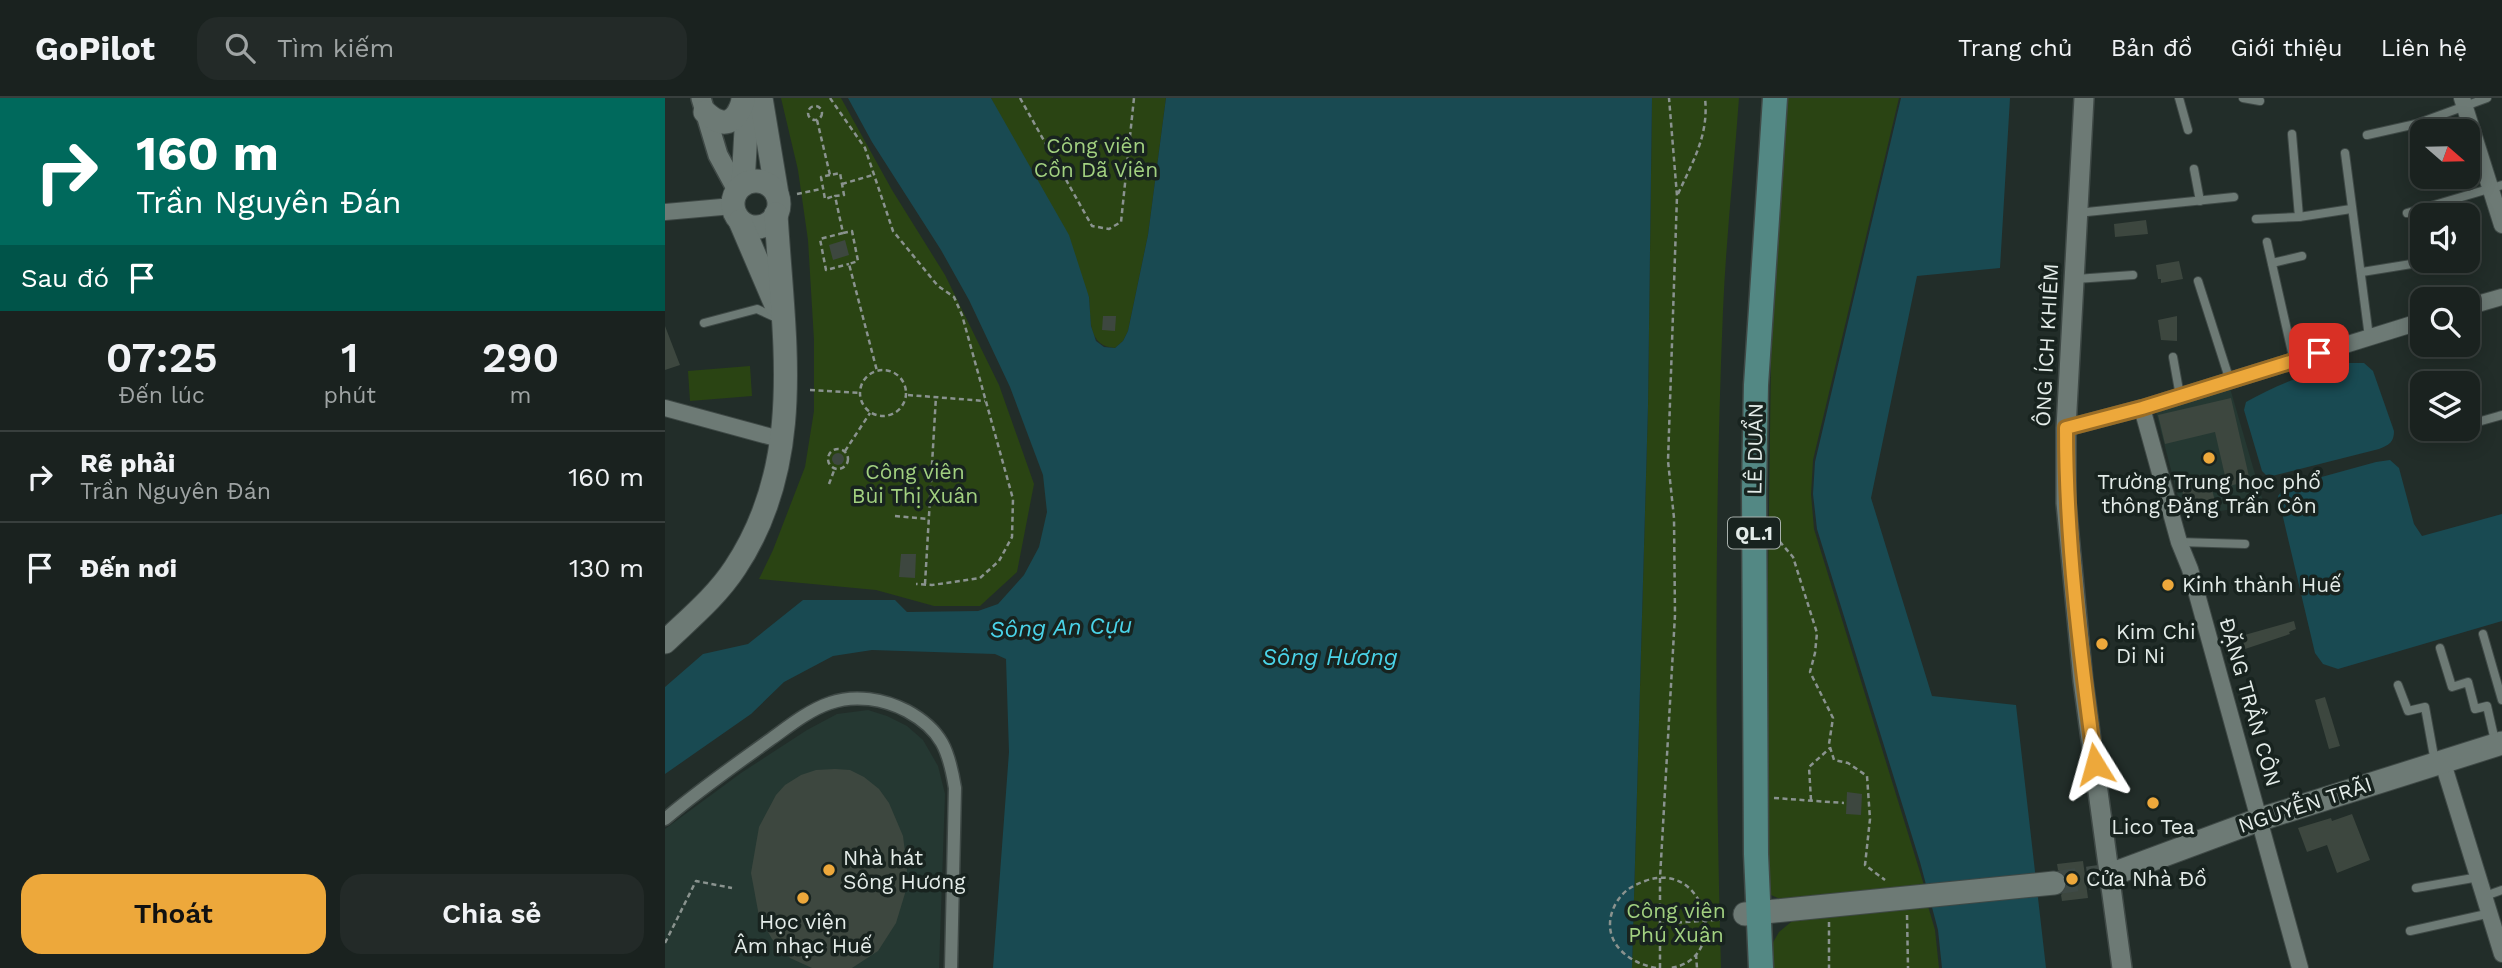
<!DOCTYPE html>
<html lang="vi">
<head>
<meta charset="utf-8">
<style>
  :root { --surface:#1a221f; --page:#232a28; --text:#f1f3f6; --muted:#9fa4a4; --line:#383f3d; --accent:#eda83b }
  body { margin:0; font-family:"Work Sans",sans-serif; background:var(--page); color:var(--text); height:100vh; display:flex; flex-direction:column; font-size:26px; white-space:nowrap }
  * { box-sizing:border-box; margin:0 }
  p { font-size:23px; color:var(--muted) }
  .icon { flex:none; width:38px; height:38px; fill:none; stroke:currentColor; stroke-width:2; stroke-linecap:round; stroke-linejoin:round }
  .map { position:relative; flex:1; overflow:hidden }
  .side { display:flex; flex-direction:column; background:var(--surface); width:665px }
  .side>* { flex:none }
  .guide { background:#00695c; color:#fff; overflow:hidden }
  .needle { width:46px; rotate:110deg }
  .fabs { position:absolute; left:1745px; top:21px; display:grid; gap:14px }
  .fabs a { display:grid; place-items:center; width:70px; height:70px; border-radius:14px; background:var(--surface); box-shadow:0 4px 18px #0003,0 0 0 2px var(--line); font-size:35px }
  .pin { position:absolute; display:grid; place-items:center; width:60px; height:60px; color:#fff; margin:-30px; border-radius:14px; box-shadow:0 4px 10px #0006 }
  .me { position:absolute; width:77px; margin:-38px; rotate:352deg; stroke-linejoin:round; filter:drop-shadow(0 0 5px #0008) }
  .turn { display:flex; align-items:center; gap:24px; height:147px; padding:0 21px; font-size:32px }
  .turn .icon { width:91px; height:91px; stroke-width:2.5 }
  .turn b { display:block; font-size:49px; line-height:60px }
  .then { display:flex; align-items:center; height:66px; padding:0 21px; background:#0003; gap:14px; font-size:26px }
  .eta { display:flex; justify-content:space-evenly; align-items:center; height:119px; text-align:center }
  .eta b { font-size:42px; font-weight:600; line-height:49px }
  .cta { display:flex; gap:14px; margin-top:auto; padding:14px 21px }
  .cta a { flex:1; height:80px; border-radius:21px; background:var(--accent); color:#111; font-size:28px; font-weight:600; line-height:80px; text-align:center }
  .cta a+a { background:var(--page); color:var(--text) }
  ul { padding:0; list-style:none }
  li { display:flex; align-items:center; gap:21px; height:91px; padding:0 21px; border-top:2px solid var(--line) }
  li div { flex:1 }
  li b { display:block; font-size:26px }
  li em { font-style:normal }
  header { display:flex; align-items:center; gap:42px; box-sizing:border-box; height:98px; padding:0 35px; background:var(--surface); border-bottom:2px solid var(--line) }
  header strong { font-size:33px }
  nav { display:flex; gap:38px; margin-inline-start:auto; font-size:24px }
  .search { width:490px; height:63px; background:var(--page); display:flex; align-items:center; gap:18px; box-sizing:border-box; padding:0 24px; border-radius:21px; color:var(--muted); font-size:26px }
  main { display:flex; flex:1; min-height:0 }
  .map>svg:first-child { display:block }
</style>
</head>
<body>
<header>
<strong>GoPilot</strong>
<div class="search"><svg class="icon" aria-label="search" viewBox="0 0 24 24"><circle cx="10" cy="10" r="6"/><path d="M15 15l6 6"/></svg>Tìm kiếm</div>
<nav><a>Trang chủ</a><a>Bản đồ</a><a>Giới thiệu</a><a>Liên hệ</a></nav>
</header>
<main>
<section class="side">
<div class="guide">
<div class="turn"><svg class="icon" aria-label="right" viewBox="0 0 24 24"><path d="M7 20v-9h11M14 6l5 5-5 5"/></svg><div><b>160 m</b>Trần Nguyên Đán</div></div>
<div class="then">Sau đó<svg class="icon" aria-label="arrive" viewBox="0 0 24 24"><path d="M6 21V4h12l-3 4 3 4H6"/></svg></div>
</div>
<div class="eta">
<div><b>07:25</b><p>Đến lúc</p></div>
<div><b>1</b><p>phút</p></div>
<div><b>290</b><p>m</p></div>
</div>
<ul>
<li><svg class="icon" aria-label="right" viewBox="0 0 24 24"><path d="M7 20v-9h11M14 6l5 5-5 5"/></svg><div><b>Rẽ phải</b><p>Trần Nguyên Đán</p></div><em>160 m</em></li>
<li><svg class="icon" aria-label="arrive" viewBox="0 0 24 24"><path d="M6 21V4h12l-3 4 3 4H6"/></svg><div><b>Đến nơi</b></div><em>130 m</em></li>
</ul>
<div class="cta"><a>Thoát</a><a>Chia sẻ</a></div>
</section>
<div class="map">
<svg width="1837" height="870" viewBox="0 0 1837 870">
  <rect width="100%" height="100%" fill="#222d29"/>
  <g fill="#253832">
    <polygon points="1565,290 1599,407 1518,418 1491,314"/>
    <polygon points="203,612 222,618 242,628 258,642 273,668 280,696 274,870 0,870 0,731 76,675 142,632 172,616"/>
  </g>
  <g fill="#2a4413">
    <polygon points="116,0 176,0 227,92 280,177 334,287 369,386 352,474 315,508 269,508 211,492 94,481 108,452 140,369 149,313 149,242 143,142 133,72"/>
    <path d="M326,0H501L483,137L463,233L458,243L450,250C422,248 426,221 424,199Z"/>
    <path d="M987,0H1074C1069,70 1061,141 1058,212C1049,431 1050,651 1056,870H967L983,308Z"/>
    <polygon points="1122,0 1234,0 1148,362 1146,396 1149,431 1259,787 1122,804 1106,797 1099,780 1106,261"/>
    <polygon points="85,268 87,298 25,303 23,273"/>
    <polygon points="1263,808 1270,832 1274,870 1104,870 1102,855 1114,834 1132,819"/>
  </g>
  <g fill="#194a52">
    <polygon points="183,0 326,0 404,137 424,199 426,228 431,243 439,249 450,250 458,243 463,233 483,137 501,0 987,0 983,308 967,870 328,870 344,654 341,561 330,556 207,552 168,558 119,584 86,616 0,676 0,589 38,556 83,546 138,502 230,502 242,514 313,513 333,506 359,477 374,449 382,414 378,377 345,289 304,202 276,152 207,44"/>
    <polygon points="1236,0 1345,0 1335,170 1252,178 1206,400 1267,598 1351,607 1381,870 1277,870 1273,832 1255,764 1152,431 1148,396 1150,364"/>
    <path d="M1680,265H1699L1708,273L1729,333C1729,344 1724,347 1714,351L1603,379L1597,373L1579,312L1581,304C1612,286 1646,274 1680,265Z"/>
    <polygon points="1725,362 1734,370 1749,426 1757,438 1837,416 1837,523 1673,571 1658,566 1650,555 1613,398 1620,389 1711,364"/>
  </g>
  <g fill="#3d473f">
    <polygon points="1481,122 1483,136 1450,139 1449,126"/>
    <polygon points="180,142 184,157 168,162 164,147"/>
    <polygon points="1514,163 1518,181 1496,185 1496,181 1493,181 1491,167"/>
    <polygon points="438,218 451,218 450,233 437,232"/>
    <polygon points="1512,218 1512,243 1496,242 1493,222"/>
    <polygon points="0,228 15,267 0,272"/>
    <polygon points="1566,300 1585,383 1547,392 1550,403 1521,409 1516,388 1560,378 1550,334 1500,346 1493,317"/>
    <circle cx="173" cy="361" r="6"/>
    <polygon points="236,456 251,456 250,480 234,479"/>
    <polygon points="1629,523 1631,531 1624,534 1625,536 1580,551 1576,538"/>
    <polygon points="1660,599 1675,648 1664,651 1650,602"/>
    <polygon points="170,671 185,672 199,679 214,691 224,705 238,738 242,770 241,792 231,825 213,853 187,870 147,870 125,860 107,841 94,818 86,775 94,729 111,697 120,687 136,677 151,672"/>
    <polygon points="1182,694 1197,696 1196,717 1181,716"/>
    <polygon points="1687,716 1705,762 1672,775 1662,747 1642,754 1633,730 1666,720 1667,723"/>
    <polygon points="1418,763 1423,800 1397,803 1396,797 1401,791 1403,783 1400,776 1393,772 1392,766"/>
  </g>
  <g fill="none" stroke-linecap="round" stroke-linejoin="round">
    <polyline stroke="#3f4a46" stroke-width="23" stroke-dasharray="23 11" stroke-linecap="butt" points="1389,785 1445,777"/>
    <defs>
      <g id="service">
        <polyline points="1514,0 1523,32"/>
        <polyline points="1578,0 1595,3"/>
        <polyline points="1627,36 1634,119"/>
        <polyline points="1702,37 1751,26 1822,0"/>
        <polyline points="1680,55 1704,239"/>
        <polyline points="1529,71 1535,103"/>
        <polyline points="1412,115 1569,99"/>
        <polyline points="1742,115 1837,87"/>
        <polyline points="1591,121 1634,119 1686,111"/>
        <polyline points="1602,144 1629,263"/>
        <polyline points="1607,165 1637,158"/>
        <polyline points="1697,174 1765,163"/>
        <polyline points="1411,181 1468,177"/>
        <polyline points="1533,183 1565,283"/>
        <polyline points="39,225 92,211 116,222"/>
        <polyline points="1508,259 1515,298"/>
        <polyline points="1802,327 1837,317"/>
        <polyline points="1773,333 1784,331"/>
        <polyline points="1514,444 1580,446"/>
        <polyline points="1818,536 1837,602"/>
        <polyline points="1775,550 1787,589 1803,584 1810,611 1822,608 1830,643"/>
        <polyline points="1733,587 1743,613 1760,609 1770,664"/>
        <polyline points="1751,790 1814,779"/>
        <polyline points="1820,798 1837,792"/>
        <polyline points="1745,833 1826,815"/>
      </g>
      <path id="pedestrian" d="M0,721C34,692 70,667 106,641C124,628 144,612 165,605C190,596 219,601 242,613C277,632 284,653 290,690L286,870"/>
      <g id="minor">
        <polyline points="1797,0 1837,127"/>
        <polyline points="0,114 68,108"/>
        <polyline points="1802,209 1837,199"/>
        <polyline points="0,310 118,342"/>
        <polyline points="1477,310 1514,444 1525,471 1635,870"/>
        <polyline points="1401,330 1477,310 1757,223"/>
        <polyline points="1777,662 1837,856"/>
      </g>
      <g id="tertiary">
        <polyline points="36,0 53,57 72,92"/>
        <polyline points="1419,0 1401,330 1401,405 1418,583 1457,870"/>
      </g>
      <g id="secondary">
        <polyline points="78,0 81,32 78,86"/>
        <polyline points="96,0 112,96"/>
        <path d="M40,14C58,31 71,26 78,3"/>
        <circle cx="91" cy="106" r="23"/>
        <polyline points="75,123 111,207"/>
        <path d="M0,544C24,521 51,499 70,470C142,362 118,238 111,116"/>
        <polyline points="1445,777 1596,721 1837,645"/>
        <polyline points="1080,816 1389,785"/>
      </g>
      <polyline id="primary" points="1096,870 1091,756 1089,392 1091,287 1110,0"/>
    </defs>
    <use href="#service" stroke="#3f4946" stroke-width="10"/>
    <use href="#pedestrian" stroke="#3f4946" stroke-width="15"/>
    <use href="#minor" stroke="#3f4946" stroke-width="18"/>
    <use href="#tertiary" stroke="#3f4946" stroke-width="22"/>
    <use href="#secondary" stroke="#3f4946" stroke-width="25"/>
    <use href="#primary" stroke="#3f4946" stroke-width="27"/>
    <g stroke="#8a938f" stroke-width="2.5" stroke-dasharray="5 3.5" stroke-linecap="butt">
      <polyline points="165,0 200,50 228,133 273,188 289,199 297,217 348,401 347,439 334,463 315,480 267,487 251,486"/>
      <polyline points="355,0 427,128 444,131 456,124 469,0"/>
      <circle cx="150" cy="15" r="7"/>
      <polyline points="152,22 165,77 175,75 179,97 170,98 178,135 187,133 193,163 184,166 212,273"/>
      <polyline points="165,77 156,79 160,101 169,98"/>
      <polyline points="177,86 208,77"/>
      <polyline points="132,96 156,91"/>
      <path d="M1013,96C1028,63 1044,37 1040,0"/>
      <polyline points="178,135 155,141 161,172 184,166"/>
      <circle cx="218" cy="295" r="23"/>
      <polyline points="145,292 195,295"/>
      <polyline points="243,297 320,303"/>
      <circle cx="173" cy="361" r="10"/>
      <polyline points="180,353 205,315"/>
      <polyline points="164,386 170,370"/>
      <polyline points="230,418 264,421"/>
      <polyline points="1109,437 1128,459 1152,535 1150,555 1145,574 1168,620 1164,646 1169,662 1183,665 1202,678 1205,721 1200,767 1220,782"/>
      <polyline points="260,486 271,298"/>
      <polyline points="1109,700 1179,705"/>
      <polyline points="1146,702 1144,669 1165,650"/>
      <polyline points="1242,817 1243,870"/>
      <polyline points="1164,824 1164,870"/>
      <polyline points="995,826 1061,821"/>
      <polyline points="0,845 31,783 67,790"/>
      <polyline points="1031,856 1032,870"/>
      <path d="M991,870C958,864 933,838 951,805C959,792 967,788 980,783C1043,760 1066,864 1004,870"/>
      <polyline points="995,870 995,780 1010,517 1009,420 1003,363 1012,98 1004,0"/>
    </g>
    <use href="#service" stroke="#6d7a75" stroke-width="8"/>
    <use href="#pedestrian" stroke="#6d7a75" stroke-width="12"/>
    <use href="#minor" stroke="#6d7a75" stroke-width="16"/>
    <use href="#tertiary" stroke="#6d7a75" stroke-width="19"/>
    <use href="#secondary" stroke="#6d7a75" stroke-width="23"/>
    <use href="#primary" stroke="#538884" stroke-width="24"/>
  </g>
  <g fill="none" stroke-linecap="round" stroke-linejoin="round">
    <defs>
      <path id="route" d="M1430,666C1415,554 1401,443 1401,330L1477,310L1654,255"/>
    </defs>
    <use href="#route" stroke="#9a6d26" stroke-width="18"/>
    <use href="#route" stroke="#eda83b" stroke-width="12"/>
  </g>
  <g fill="#eda83b" stroke="#18231f" stroke-width="2.5">
    <circle cx="1544" cy="360" r="7"/>
    <circle cx="1503" cy="487" r="7"/>
    <circle cx="1437" cy="546" r="7"/>
    <circle cx="1488" cy="705" r="7"/>
    <circle cx="164" cy="772" r="7"/>
    <circle cx="1407" cy="781" r="7"/>
    <circle cx="138" cy="800" r="7"/>
  </g>
  <g text-anchor="middle" stroke-width="7" stroke-linejoin="round" paint-order="stroke">
    <rect fill="#18231f" stroke="#a7b0ac" stroke-width="2" x="1063" y="419.5" width="52" height="31" rx="5"/>
    <g font-size="19" font-weight="bold" fill="#e4ece9">
      <text x="1089" y="442">QL.1</text>
    </g>
    <g font-size="21" fill="#a2d180" stroke="#18231f">
      <text x="431" y="55">Công viên<tspan x="431" dy="24">Cồn Dã Viên</tspan></text>
      <text x="250" y="381">Công viên<tspan x="250" dy="24">Bùi Thị Xuân</tspan></text>
      <text x="1011" y="820">Công viên<tspan x="1011" dy="24">Phú Xuân</tspan></text>
    </g>
    <g font-size="21" fill="#e4ece9" stroke="#18231f">
      <text transform="translate(1382 247) rotate(-87)" y="7">ÔNG ÍCH KHIÊM</text>
      <text transform="translate(1090 351) rotate(-89)" y="7">LÊ DUẨN</text>
      <text transform="translate(1585 604) rotate(74)" y="7">ĐẶNG TRẦN CÔN</text>
      <text transform="translate(1640 707) rotate(-18)" y="7">NGUYỄN TRÃI</text>
    </g>
    <g font-size="21" fill="#e4ece9" stroke="#18231f" text-anchor="start">
      <text x="1544" y="391" text-anchor="middle">Trường Trung học phổ<tspan x="1544" dy="24">thông Đặng Trần Côn</tspan></text>
      <text x="1517" y="494">Kinh thành Huế</text>
      <text x="1451" y="541">Kim Chi<tspan x="1451" dy="24">Di Ni</tspan></text>
      <text x="1488" y="736" text-anchor="middle">Lico Tea</text>
      <text x="178" y="767">Nhà hát<tspan x="178" dy="24">Sông Hương</tspan></text>
      <text x="1421" y="788">Cửa Nhà Đồ</text>
      <text x="138" y="831" text-anchor="middle">Học viện<tspan x="138" dy="24">Âm nhạc Huế</tspan></text>
    </g>
    <g font-size="23" font-style="italic" fill="#4ad3e8" stroke="#18231f">
      <text transform="translate(396 529) rotate(-2)" y="8">Sông An Cựu</text>
      <text x="665" y="567">Sông Hương</text>
    </g>
  </g>
</svg>
<div class="fabs">
<a><svg class="needle" viewBox="-14 -14 28 28"><path d="M0-13l5 13h-10z" fill="#e53935"/><path d="M0 13l5-13h-10z" fill="#9fa4a4"/></svg></a>
<a><svg class="icon" aria-label="sound" viewBox="0 0 24 24"><path d="M4 9h4l5-4v14l-5-4H4zM17 9q2 3 0 6"/></svg></a>
<a><svg class="icon" aria-label="search" viewBox="0 0 24 24"><circle cx="10" cy="10" r="6"/><path d="M15 15l6 6"/></svg></a>
<a><svg class="icon" aria-label="layers" viewBox="0 0 24 24"><path d="M12 4l9 5-9 5-9-5zM3 14l9 5 9-5"/></svg></a>
</div>
<div class="pin" style="left:1654px;top:255px;background:#d93025"><svg class="icon" aria-label="arrive" viewBox="0 0 24 24"><path d="M6 21V4h12l-3 4 3 4H6"/></svg></div>
<svg class="me" style="left:1430px;top:666px" viewBox="-20 -20 40 40"><path d="M0-17L14 15 0 8-14 15z" fill="#eda83b" stroke="#fff" stroke-width="4"/></svg>
</div>
</main>
</body>
</html>
